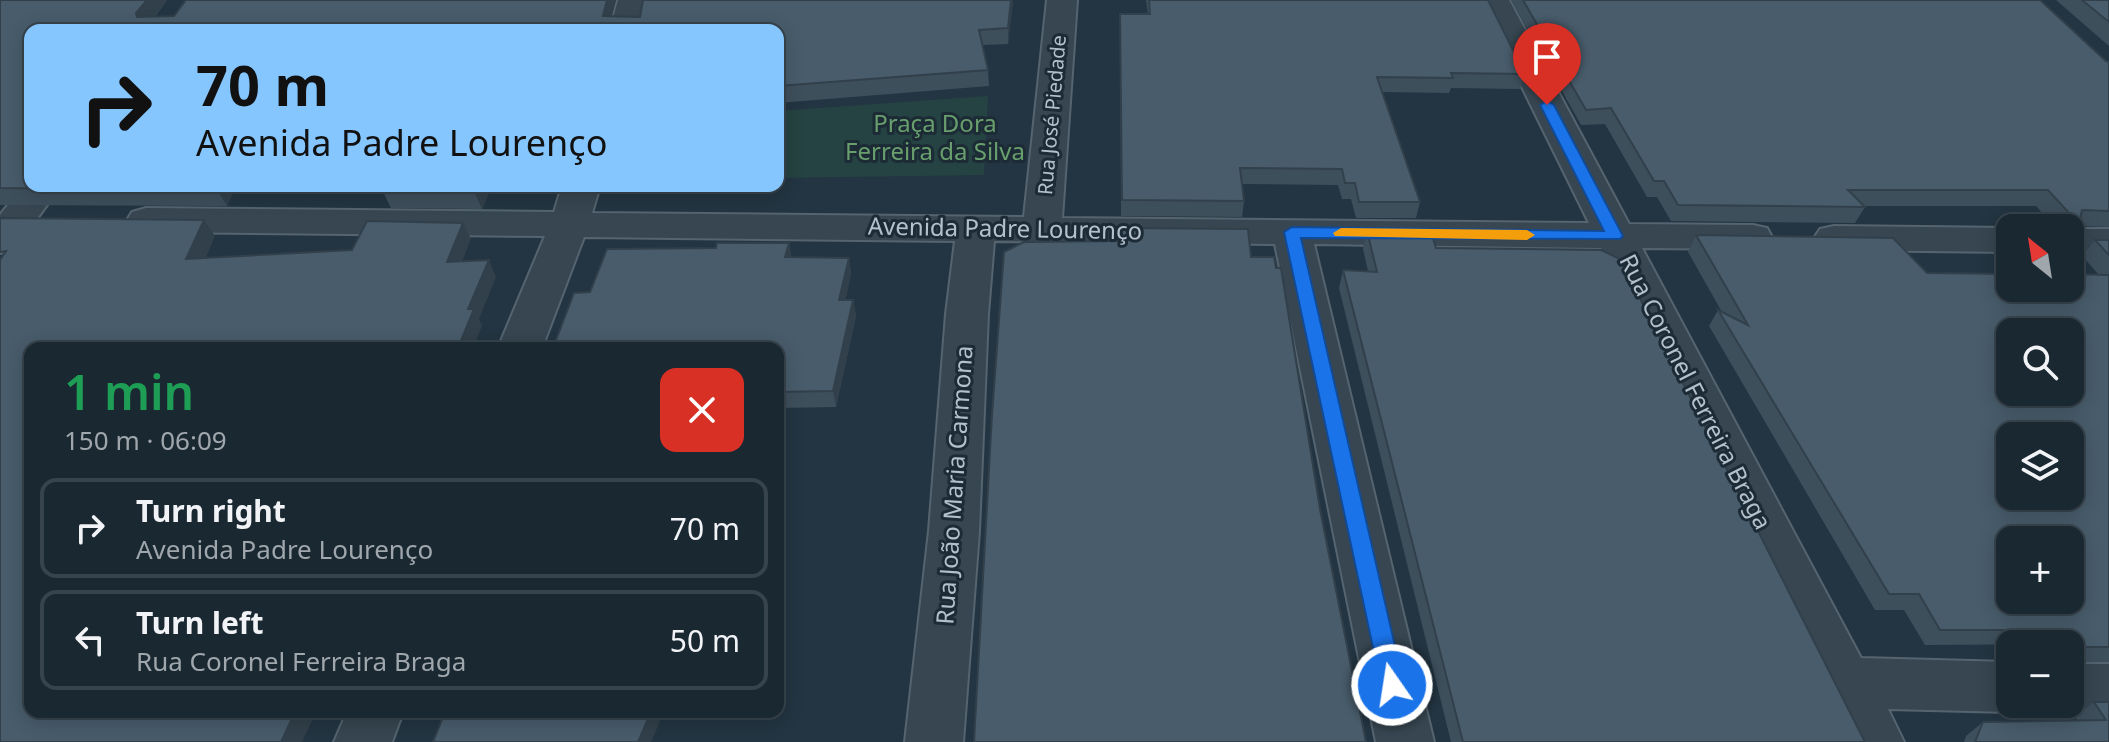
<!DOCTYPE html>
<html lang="en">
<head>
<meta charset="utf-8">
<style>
  :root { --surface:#1a2832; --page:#27343e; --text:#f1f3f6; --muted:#9fa6ac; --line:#38444d }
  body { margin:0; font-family:"Noto Sans",sans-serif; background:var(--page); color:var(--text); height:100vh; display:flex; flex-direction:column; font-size:30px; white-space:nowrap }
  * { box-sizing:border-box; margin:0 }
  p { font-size:26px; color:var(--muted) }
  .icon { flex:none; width:44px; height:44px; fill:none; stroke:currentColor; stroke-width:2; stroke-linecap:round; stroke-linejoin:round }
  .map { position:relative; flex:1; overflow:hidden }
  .panel { position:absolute; left:24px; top:342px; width:760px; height:376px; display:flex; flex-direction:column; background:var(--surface); border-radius:16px; box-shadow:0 4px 20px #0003,0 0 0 2px var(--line) }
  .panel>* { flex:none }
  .hud { position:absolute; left:24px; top:24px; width:760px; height:168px; border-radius:16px; box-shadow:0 4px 20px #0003,0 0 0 2px var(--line); background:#86c6ff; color:#111; overflow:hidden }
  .needle { width:52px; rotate:330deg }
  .fabs { position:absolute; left:1996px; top:214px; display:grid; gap:16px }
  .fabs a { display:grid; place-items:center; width:88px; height:88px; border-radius:16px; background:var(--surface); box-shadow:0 4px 20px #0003,0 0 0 2px var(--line); font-size:40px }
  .pin { position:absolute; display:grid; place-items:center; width:68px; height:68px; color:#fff; margin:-82px -34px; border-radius:50% 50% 50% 0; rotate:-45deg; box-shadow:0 0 8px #0007 }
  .pin .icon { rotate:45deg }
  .me { position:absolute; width:88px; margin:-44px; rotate:347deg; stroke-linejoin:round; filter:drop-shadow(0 0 6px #0008) }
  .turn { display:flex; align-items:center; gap:28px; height:168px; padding:0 40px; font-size:36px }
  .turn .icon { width:104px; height:104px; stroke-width:2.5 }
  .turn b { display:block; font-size:56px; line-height:68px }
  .round { display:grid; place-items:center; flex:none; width:84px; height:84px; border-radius:16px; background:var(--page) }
  .head { display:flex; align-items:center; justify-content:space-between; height:136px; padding:0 40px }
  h1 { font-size:48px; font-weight:600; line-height:60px; color:#1e9e55 }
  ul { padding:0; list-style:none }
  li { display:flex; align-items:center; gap:24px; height:100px; margin:0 16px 12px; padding:0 24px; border:4px solid var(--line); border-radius:16px }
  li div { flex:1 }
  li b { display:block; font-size:30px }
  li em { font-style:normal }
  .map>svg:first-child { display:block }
</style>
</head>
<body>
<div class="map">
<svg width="2109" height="742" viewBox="0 0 2109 742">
  <rect width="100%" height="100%" fill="#233542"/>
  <polygon fill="#254342" points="988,96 984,175 778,178 778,111"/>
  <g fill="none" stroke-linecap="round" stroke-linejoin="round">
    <defs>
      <g id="minor">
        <polygon points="618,0 648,0 642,30 610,30"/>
        <polygon points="1047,0 1077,0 1062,218 1589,223 1479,0 1509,0 1629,224 1753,225 1767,228 1772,237 1767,246 1753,249 1642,248 1861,658 2010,662 2010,704 2030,705 2010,712 1888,709 1904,742 1845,742 1601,248 1314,244 1434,742 1376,742 1275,244 994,241 988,314 979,531 963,742 905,742 929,531 946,314 955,241 584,237 542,348 498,348 545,236 146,232 132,228 127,220 132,212 146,208 554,212 562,186 600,186 592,213 1024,217"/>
        <polygon points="29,178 30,186 61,186 14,250 0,253 0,215"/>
        <polygon points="1834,226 2010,228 2010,252 1834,250 1820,247 1814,238 1820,229"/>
        <rect x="2070" y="229" width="39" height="24"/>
        <polygon points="2070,664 2109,664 2109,714 2070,714 2050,707 2049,704 2070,704"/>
        <polygon points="347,712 403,712 392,742 334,742"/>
      </g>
    </defs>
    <use href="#minor" stroke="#55646f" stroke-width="4"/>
    <use href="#minor" fill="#374651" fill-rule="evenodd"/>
  </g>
  <g fill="#3e4f5c">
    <polygon points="0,0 167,0 155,17 616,0 611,16 640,17 1013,0 1008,44 982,45 988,70 989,86 778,103 778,30 30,186 272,186 236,186 227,206 0,205"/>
    <polygon points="1146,0 1488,0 1525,74 1520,89 1451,88 1449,93 1382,92 1420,202 1416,218 1356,218 1351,199 1342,199 1338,185 1242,184 1244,201 1242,217 1121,216 1120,14 1148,14"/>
    <polygon points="1511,0 2040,0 2106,61 2109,62 2109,227 2078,226 2070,236 2070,228 2056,228 2036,206 1863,206 1865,207 1855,223 1671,221 1657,197 1647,197 1605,124 1581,125"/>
    <polygon points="2056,0 2109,0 2109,46"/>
    <polygon points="386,186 492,186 482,209 391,208 383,192"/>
    <polygon points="1367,231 1436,248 1865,742 1451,742 1339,288 1343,270 1368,271 1363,249"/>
    <polygon points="1696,235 1927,273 2099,275 2082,256 2095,240 2109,240 2109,662 2084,662 2083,686 2070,697 2070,644 1925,645 1904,610 1875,610 1709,326 1718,310 1722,312 1688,252"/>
    <polygon points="789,243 791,257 849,258 851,274 845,300 853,300 856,316 836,407 778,408 778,348 590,292"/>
    <polygon points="2094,702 2109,702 2109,742 1964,742 1966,736 1983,722 2078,721 2075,717"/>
  </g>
  <g fill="#32404b">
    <polygon points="147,0 167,0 146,28 137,17 136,13"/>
    <polygon points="607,0 616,0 608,30 603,16"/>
    <polygon points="1011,0 1013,0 1008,44 1008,28"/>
    <polygon points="219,186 236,186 227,206 217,190"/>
    <polygon points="478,186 492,186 482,209 475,193"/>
    <polygon points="204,220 215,236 198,276 186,259"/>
    <polygon points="463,223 471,239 455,279 447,262"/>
    <polygon points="789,243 792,259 785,257"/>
    <polygon points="849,258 851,274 842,316 839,300"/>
    <polygon points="489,260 496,277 479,319 482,326 473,348 458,348 468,309"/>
    <polygon points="853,300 856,316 836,407 833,391"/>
    <polygon points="295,712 316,712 302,742 281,742"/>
    <polygon points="651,712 656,712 660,721 651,742 638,742"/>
  </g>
  <g fill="#485c6b" stroke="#32404b" stroke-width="2" fill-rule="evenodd">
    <polygon points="0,0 147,0 136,13 137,17 174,16 186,0 607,0 603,16 640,17 643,0 1011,0 1008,28 979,30 988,70 778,86 778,30 30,30 30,186 219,186 217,190 0,188"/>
    <polygon points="1149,0 1488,0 1525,74 1451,73 1453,78 1377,77 1420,202 1359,202 1355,183 1345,183 1342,169 1240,168 1244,201 1122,200 1120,14 1150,14"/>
    <polygon points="1523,0 2040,0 2106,61 2109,62 2109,211 2082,210 2079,224 2048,190 1848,190 1865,207 1678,205 1664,181 1654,181 1611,108 1586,110"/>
    <polygon points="2082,0 2109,0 2109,22"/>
    <polygon points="386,186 478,186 475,193 383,192"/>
    <polygon points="0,218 204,220 186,259 352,250 367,221 463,223 447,262 489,260 468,309 474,309 458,348 30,348 30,712 295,712 281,742 0,742 0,260 6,251 0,252"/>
    <polygon points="1122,228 1248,229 1251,257 1274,257 1276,268 1281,268 1320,509 1366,742 974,742 992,415 1004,252 1024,242 1122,241"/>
    <polygon points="1367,231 1431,232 1436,248 1601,250 1620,259 1865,742 1463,742 1343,270 1377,272"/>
    <path d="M1696,235L1893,238L1927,273L2010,274V288H2070V274L2109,275V647H2085L2083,686L2070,667V644H2054L2044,630H1940L1919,594H1889L1718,310L1748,325ZM2010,332H2070V392H2010ZM2010,436H2070V496H2010ZM2010,540H2070V600H2010Z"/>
    <polygon points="2095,240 2109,240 2109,255"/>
    <polygon points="717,243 789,243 785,257 849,258 839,300 853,300 833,391 778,392 778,348 553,348 574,293 590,292 607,249 716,248"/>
    <polygon points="2094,702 2109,702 2109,742 1975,742 1983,722 2106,720"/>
    <polygon points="445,712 651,712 638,742 433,742"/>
  </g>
  <polygon fill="#1a73e8" stroke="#114b97" stroke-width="2" points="1547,101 1554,105 1623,236 1620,239 1301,238 1404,685 1401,692 1392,695 1384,692 1381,685 1284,232 1292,227 1604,231 1540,105"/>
  <polygon fill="#f59e0b" points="1341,228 1527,230 1535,235 1527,240 1335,236 1333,233"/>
  <g text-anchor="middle" stroke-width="6" stroke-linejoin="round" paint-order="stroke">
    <g font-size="20" fill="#b4c1cc" stroke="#1c2b36">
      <text transform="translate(1052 115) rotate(-85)" y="7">Rua José Piedade</text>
    </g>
    <g font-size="24" fill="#699f6d" stroke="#1c2b36">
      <text x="935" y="132">Praça Dora<tspan x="935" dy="28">Ferreira da Silva</tspan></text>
    </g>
    <g font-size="24" fill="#b4c1cc" stroke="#1c2b36">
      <text transform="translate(1005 229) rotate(1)" y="8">Avenida Padre Lourenço</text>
      <text transform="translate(1695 392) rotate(63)" y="8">Rua Coronel Ferreira Braga</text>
      <text transform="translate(955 485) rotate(-86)" y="8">Rua João Maria Carmona</text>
    </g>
  </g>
</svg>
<div class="fabs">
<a><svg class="needle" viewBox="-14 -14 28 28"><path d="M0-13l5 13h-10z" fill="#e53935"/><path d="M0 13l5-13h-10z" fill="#9fa6ac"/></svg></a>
<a><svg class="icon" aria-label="search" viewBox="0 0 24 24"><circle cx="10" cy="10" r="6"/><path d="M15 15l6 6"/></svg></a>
<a><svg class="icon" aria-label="layers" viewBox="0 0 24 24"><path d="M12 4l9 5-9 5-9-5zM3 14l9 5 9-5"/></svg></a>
<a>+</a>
<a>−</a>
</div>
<div class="pin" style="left:1547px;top:105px;background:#d93025"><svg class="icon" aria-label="arrive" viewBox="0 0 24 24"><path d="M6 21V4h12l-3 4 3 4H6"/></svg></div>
<svg class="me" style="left:1392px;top:685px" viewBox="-20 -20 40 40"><circle r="17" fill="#1a73e8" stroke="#fff" stroke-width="3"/><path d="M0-11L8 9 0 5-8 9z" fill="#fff"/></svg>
<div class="hud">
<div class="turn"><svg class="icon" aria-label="right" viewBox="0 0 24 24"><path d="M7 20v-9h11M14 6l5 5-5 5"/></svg><div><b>70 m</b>Avenida Padre Lourenço</div></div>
</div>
<section class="panel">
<div class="head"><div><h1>1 min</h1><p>150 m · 06:09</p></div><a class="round" style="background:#d93025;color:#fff"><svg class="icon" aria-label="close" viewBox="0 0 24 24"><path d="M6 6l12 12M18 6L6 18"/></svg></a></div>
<ul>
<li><svg class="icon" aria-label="right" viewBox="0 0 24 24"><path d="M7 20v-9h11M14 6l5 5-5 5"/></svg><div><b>Turn right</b><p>Avenida Padre Lourenço</p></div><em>70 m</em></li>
<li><svg class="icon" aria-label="left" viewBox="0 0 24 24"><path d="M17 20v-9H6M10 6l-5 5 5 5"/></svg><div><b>Turn left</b><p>Rua Coronel Ferreira Braga</p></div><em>50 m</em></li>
</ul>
</section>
</div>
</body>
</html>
